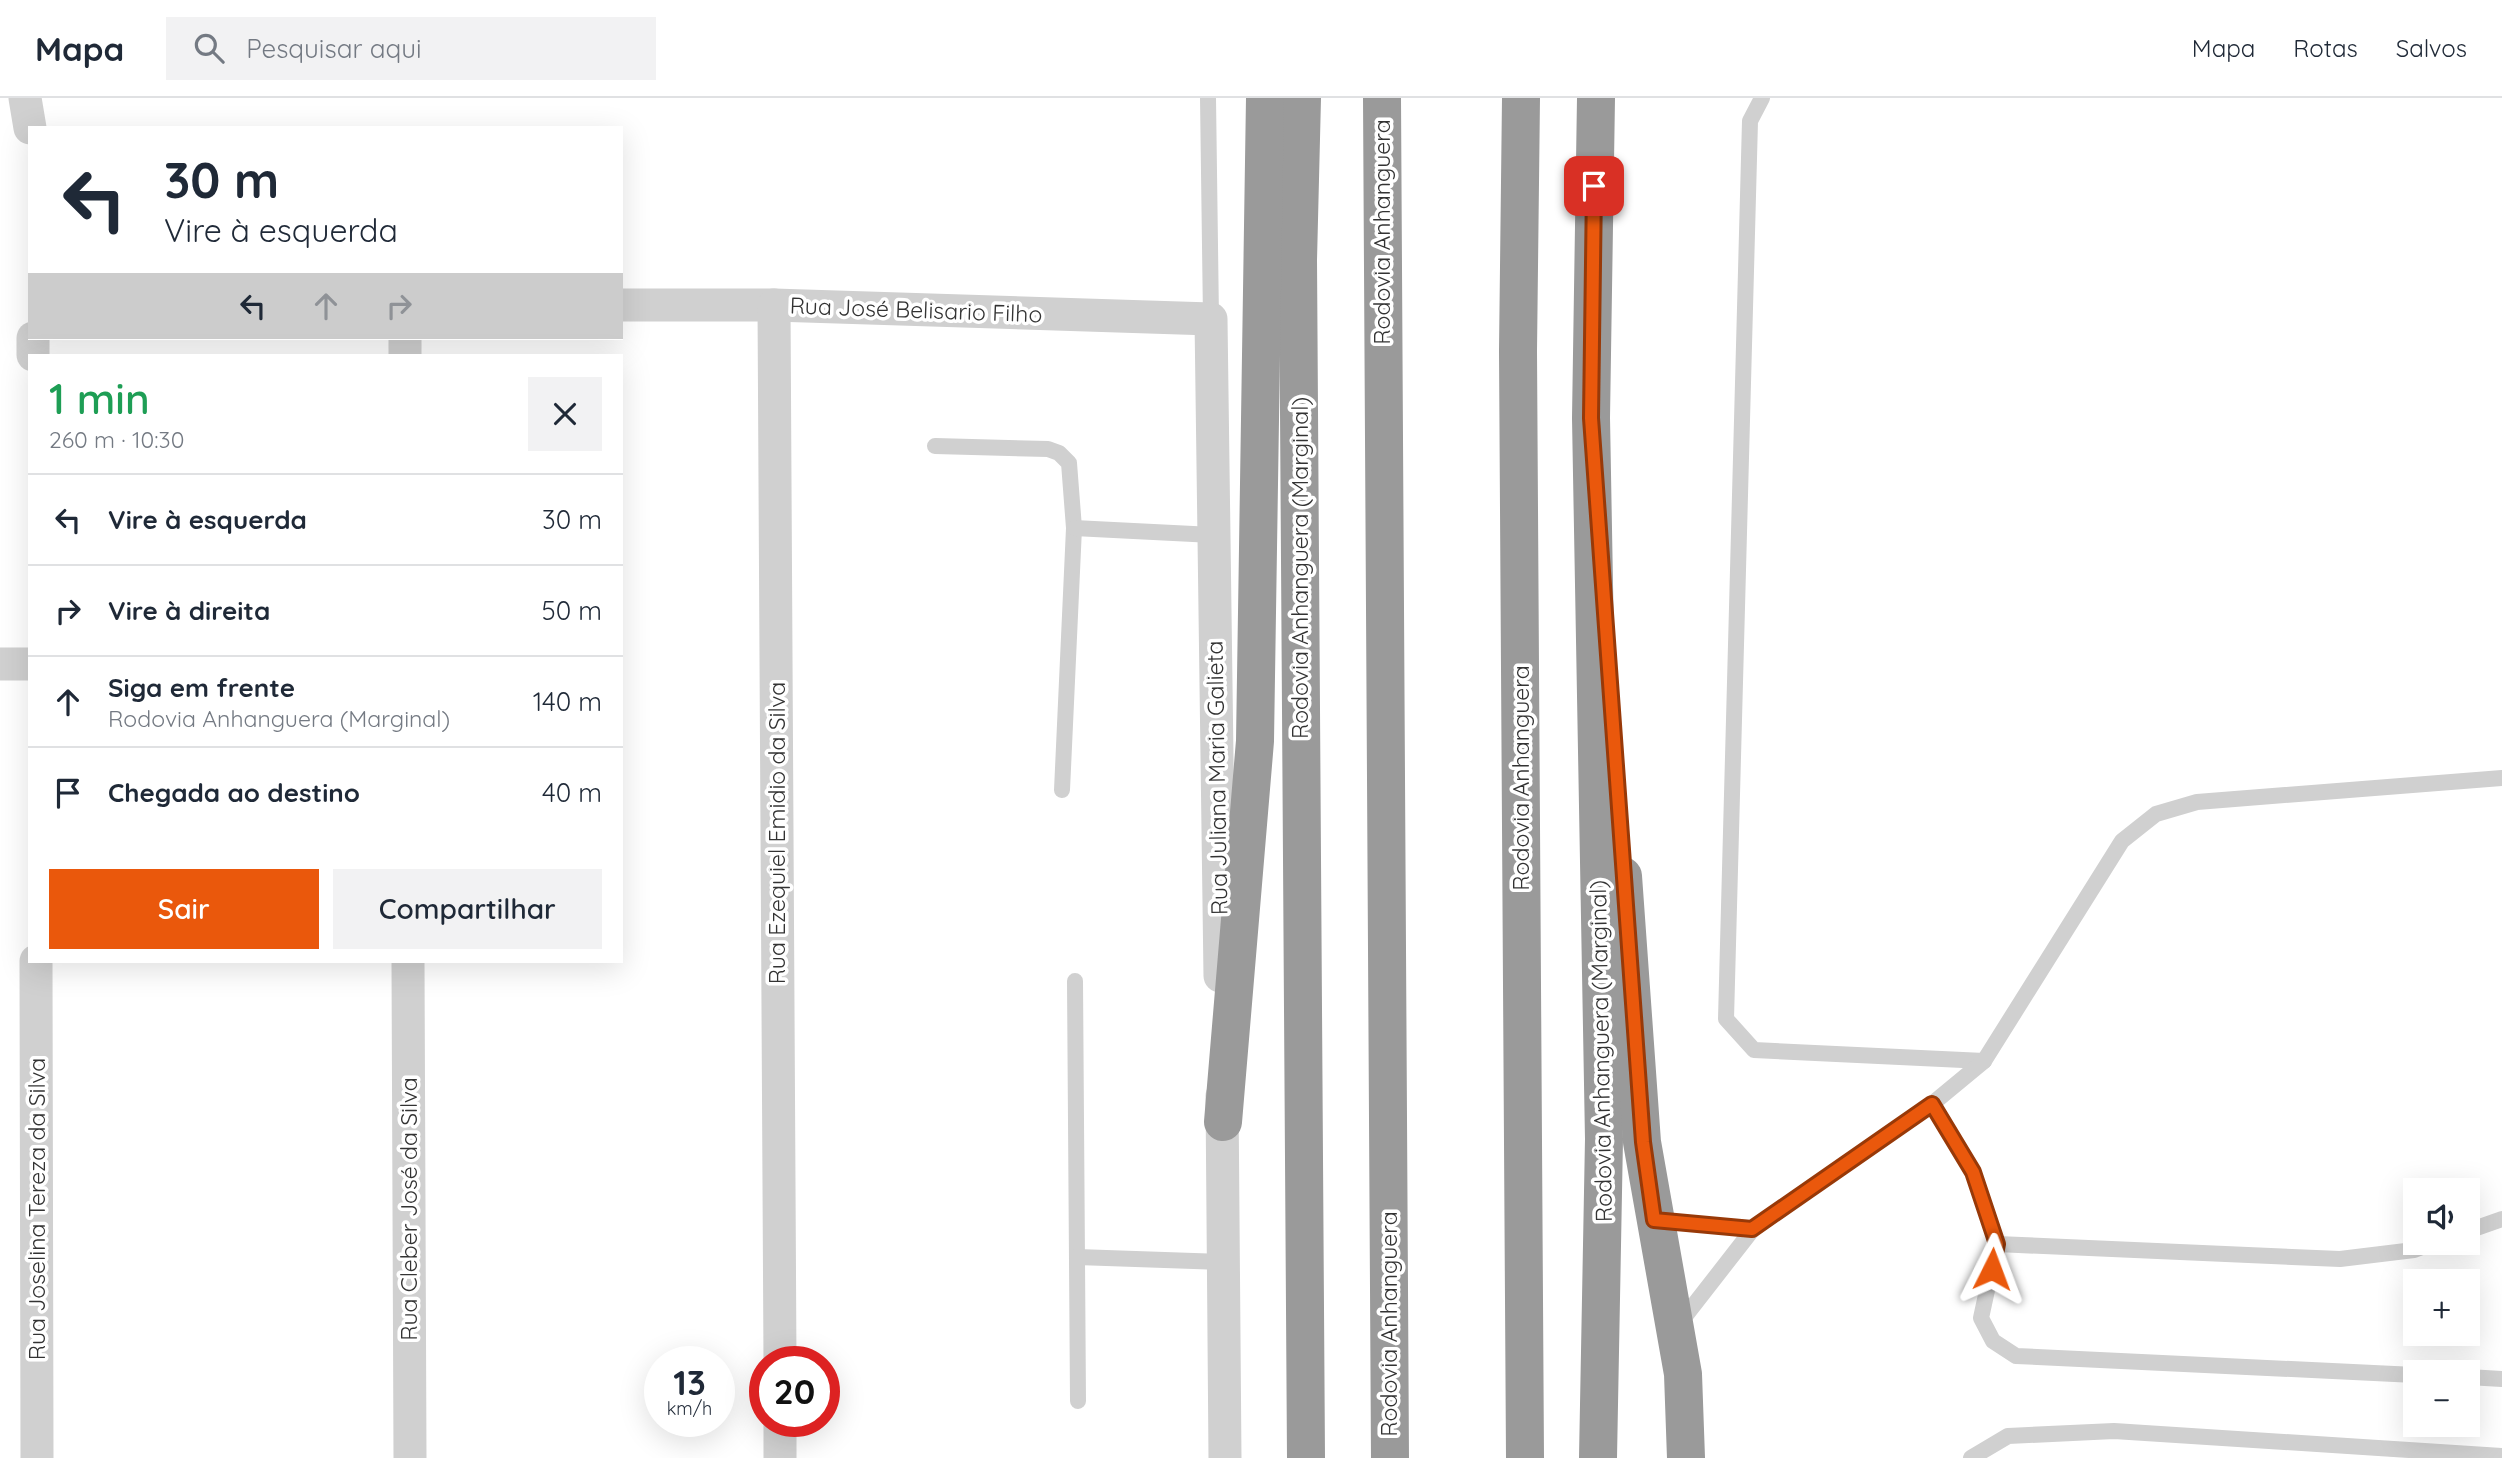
<!DOCTYPE html>
<html lang="pt">
<head>
<meta charset="utf-8">
<style>
  :root { --surface:#fff; --page:#f2f2f3; --text:#1f2937; --muted:#747a83; --line:#e0e1e3; --accent:#ea580c }
  body { margin:0; font-family:Quicksand,sans-serif; background:var(--page); color:var(--text); height:100vh; display:flex; flex-direction:column; font-size:26px; white-space:nowrap }
  * { box-sizing:border-box; margin:0 }
  p { font-size:23px; color:var(--muted) }
  .icon { flex:none; width:38px; height:38px; fill:none; stroke:currentColor; stroke-width:2; stroke-linecap:round; stroke-linejoin:round }
  .map { position:relative; flex:1; overflow:hidden }
  .sheet { position:absolute; left:28px; top:256px; width:595px; height:609px; display:flex; flex-direction:column; background:var(--surface); border-radius:0px; box-shadow:0 7px 28px #0002 }
  .sheet>* { flex:none }
  .guide { position:absolute; left:28px; top:28px; width:595px; height:214px; border-radius:0px; box-shadow:0 7px 28px #0002; background:#fff; color:var(--text); overflow:hidden }
  .fabs { position:absolute; left:2403px; top:1080px; display:grid; gap:14px }
  .fabs a { display:grid; place-items:center; width:77px; height:77px; border-radius:0px; background:var(--surface); box-shadow:0 7px 28px #0002; font-size:35px }
  .speed { position:absolute; left:644px; top:1248px; display:flex; gap:14px; font-size:35px; font-weight:700; text-align:center }
  .speed>* { display:grid; place-content:center; width:91px; height:91px; border-radius:50%; background:var(--surface); box-shadow:0 7px 28px #0002; line-height:1 }
  .speed small { font-size:18px; font-weight:400 }
  .speed .limit { border:10px solid #d22; background:#fff; color:#111 }
  .pin { position:absolute; display:grid; place-items:center; width:60px; height:60px; color:#fff; margin:-30px; border-radius:14px; box-shadow:0 4px 10px #0006 }
  .me { position:absolute; width:77px; margin:-38px; rotate:3deg; stroke-linejoin:round; filter:drop-shadow(0 0 5px #0008) }
  .turn { display:flex; align-items:center; gap:24px; height:147px; padding:0 21px; font-size:32px }
  .turn .icon { width:91px; height:91px; stroke-width:2.5 }
  .turn b { display:block; font-size:49px; line-height:60px }
  .lanes { display:flex; align-items:center; height:66px; padding:0 21px; background:#0003; justify-content:center; gap:35px; direction:ltr }
  .lanes .off { opacity:.35 }
  .round { display:grid; place-items:center; flex:none; width:74px; height:74px; border-radius:0px; background:var(--page) }
  .overview { display:flex; align-items:center; justify-content:space-between; height:119px; padding:0 21px }
  h1 { font-size:42px; font-weight:600; line-height:52px; color:#1e9e55 }
  .button { display:flex; gap:14px; margin-top:auto; padding:14px 21px }
  .button a { flex:1; height:80px; border-radius:0px; background:var(--accent); color:#fff; font-size:28px; font-weight:600; line-height:80px; text-align:center }
  .button a+a { background:var(--page); color:var(--text) }
  ul { padding:0; list-style:none }
  li { display:flex; align-items:center; gap:21px; height:91px; padding:0 21px; border-top:2px solid var(--line) }
  li div { flex:1 }
  li b { display:block; font-size:26px }
  li em { font-style:normal }
  header { display:flex; align-items:center; gap:42px; box-sizing:border-box; height:98px; padding:0 35px; background:var(--surface); border-bottom:2px solid var(--line) }
  header strong { font-size:33px }
  nav { display:flex; gap:38px; margin-inline-start:auto; font-size:24px }
  .search { width:490px; height:63px; background:var(--page); display:flex; align-items:center; gap:18px; box-sizing:border-box; padding:0 24px; border-radius:0px; color:var(--muted); font-size:26px }
  .map>svg:first-child { display:block }
</style>
</head>
<body>
<header>
<strong>Mapa</strong>
<div class="search"><svg class="icon" aria-label="search" viewBox="0 0 24 24"><circle cx="10" cy="10" r="6"/><path d="M15 15l6 6"/></svg>Pesquisar aqui</div>
<nav><a>Mapa</a><a>Rotas</a><a>Salvos</a></nav>
</header>
<div class="map">
<svg width="2502" height="1360" viewBox="0 0 2502 1360">
  <rect width="100%" height="100%" fill="#fff"/>
  <g fill="none" stroke-linecap="round" stroke-linejoin="round">
    <g stroke="#d0d0d0" stroke-width="16">
      <polyline points="1208,0 1211,221"/>
      <polyline points="1762,0 1750,23 1726,921 1754,952 1984,963"/>
      <polyline points="935,348 1048,351 1059,355 1069,365 1074,430 1062,692"/>
      <polyline points="1074,430 1213,437"/>
      <polyline points="1075,883 1078,1303"/>
      <polyline points="1932,1006 1973,1074 1997,1146 1981,1220 1993,1243 2016,1258 2415,1277"/>
      <polyline points="1654,1122 1753,1131"/>
      <polyline points="2468,1133 2502,1121"/>
      <polyline points="1997,1146 2340,1161 2414,1152 2435,1144"/>
      <polyline points="1077,1159 1223,1164"/>
      <polyline points="1679,1226 1753,1131 1932,1006 1984,963 2122,743 2156,716 2197,704 2502,680"/>
      <polyline points="2468,1279 2502,1281"/>
      <polyline points="1971,1360 2008,1338 2114,1333 2502,1358"/>
    </g>
    <g stroke="#d0d0d0" stroke-width="33">
      <polyline points="25,0 30,30"/>
      <polyline points="621,207 774,207 1211,221 1220,878"/>
      <polyline points="774,207 780,1264"/>
      <polyline points="33,240 33,257"/>
      <polyline points="405,240 405,257"/>
      <polyline points="0,566 30,566"/>
      <polyline points="36,863 37,1360"/>
      <polyline points="408,863 410,1360"/>
      <polyline points="1222,998 1225,1360"/>
      <polyline points="780,1323 780,1360"/>
    </g>
    <g stroke="#9a9a9a" stroke-width="38">
      <polyline points="1302,0 1298,162 1306,1360"/>
      <polyline points="1382,0 1390,1360"/>
      <polyline points="1521,0 1518,253 1525,1360"/>
      <polyline points="1596,0 1591,320 1604,1041 1598,1360"/>
      <polyline points="1623,778 1642,1044 1683,1276 1686,1360"/>
      <polyline points="1223,1024 1255,643 1265,0"/>
    </g>
  </g>
  <g fill="none" stroke-linecap="round" stroke-linejoin="round">
    <defs>
      <polyline id="route" points="1594,88 1591,320 1643,1044 1654,1122 1752,1131 1932,1006 1973,1074 1997,1146 1992,1171"/>
    </defs>
    <use href="#route" stroke="#983908" stroke-width="18"/>
    <use href="#route" stroke="#ea580c" stroke-width="12"/>
  </g>
  <g text-anchor="middle" stroke-width="7" stroke-linejoin="round" paint-order="stroke">
    <g font-size="23" fill="#333" stroke="#fff">
      <text transform="translate(1382 134) rotate(-90)" y="8">Rodovia Anhanguera</text>
      <text transform="translate(916 212) rotate(2)" y="8">Rua José Belisario Filho</text>
      <text transform="translate(1300 470) rotate(-90)" y="8">Rodovia Anhanguera (Marginal)</text>
      <text transform="translate(1217 680) rotate(-91)" y="8">Rua Juliana Maria Galieta</text>
      <text transform="translate(1521 680) rotate(-90)" y="8">Rodovia Anhanguera</text>
      <text transform="translate(777 735) rotate(-90)" y="8">Rua Ezequiel Emidio da Silva</text>
      <text transform="translate(1601 953) rotate(-91)" y="8">Rodovia Anhanguera (Marginal)</text>
      <text transform="translate(37 1111) rotate(-90)" y="8">Rua Joselina Tereza da Silva</text>
      <text transform="translate(409 1111) rotate(-90)" y="8">Rua Cleber José da Silva</text>
      <text transform="translate(1389 1226) rotate(-90)" y="8">Rodovia Anhanguera</text>
    </g>
  </g>
</svg>
<div class="fabs">
<a><svg class="icon" aria-label="sound" viewBox="0 0 24 24"><path d="M4 9h4l5-4v14l-5-4H4zM17 9q2 3 0 6"/></svg></a>
<a>+</a>
<a>−</a>
</div>
<div class="speed"><div>13<small>km/h</small></div><div class="limit">20</div></div>
<div class="pin" style="left:1594px;top:88px;background:#d93025"><svg class="icon" aria-label="arrive" viewBox="0 0 24 24"><path d="M6 21V4h12l-3 4 3 4H6"/></svg></div>
<svg class="me" style="left:1992px;top:1171px" viewBox="-20 -20 40 40"><path d="M0-17L14 15 0 8-14 15z" fill="#ea580c" stroke="#fff" stroke-width="4"/></svg>
<div class="guide">
<div class="turn"><svg class="icon" aria-label="left" viewBox="0 0 24 24"><path d="M17 20v-9H6M10 6l-5 5 5 5"/></svg><div><b>30 m</b>Vire à esquerda</div></div>
<div class="lanes"><svg class="icon" aria-label="left" viewBox="0 0 24 24"><path d="M17 20v-9H6M10 6l-5 5 5 5"/></svg><svg class="icon off" aria-label="ahead" viewBox="0 0 24 24"><path d="M12 20V5M6 11l6-6 6 6"/></svg><svg class="icon off" aria-label="right" viewBox="0 0 24 24"><path d="M7 20v-9h11M14 6l5 5-5 5"/></svg></div>
</div>
<section class="sheet">
<div class="overview"><div><h1>1 min</h1><p>260 m · 10:30</p></div><a class="round"><svg class="icon" aria-label="close" viewBox="0 0 24 24"><path d="M6 6l12 12M18 6L6 18"/></svg></a></div>
<ul>
<li><svg class="icon" aria-label="left" viewBox="0 0 24 24"><path d="M17 20v-9H6M10 6l-5 5 5 5"/></svg><div><b>Vire à esquerda</b></div><em>30 m</em></li>
<li><svg class="icon" aria-label="right" viewBox="0 0 24 24"><path d="M7 20v-9h11M14 6l5 5-5 5"/></svg><div><b>Vire à direita</b></div><em>50 m</em></li>
<li><svg class="icon" aria-label="ahead" viewBox="0 0 24 24"><path d="M12 20V5M6 11l6-6 6 6"/></svg><div><b>Siga em frente</b><p>Rodovia Anhanguera (Marginal)</p></div><em>140 m</em></li>
<li><svg class="icon" aria-label="arrive" viewBox="0 0 24 24"><path d="M6 21V4h12l-3 4 3 4H6"/></svg><div><b>Chegada ao destino</b></div><em>40 m</em></li>
</ul>
<div class="button"><a>Sair</a><a>Compartilhar</a></div>
</section>
</div>
</body>
</html>
